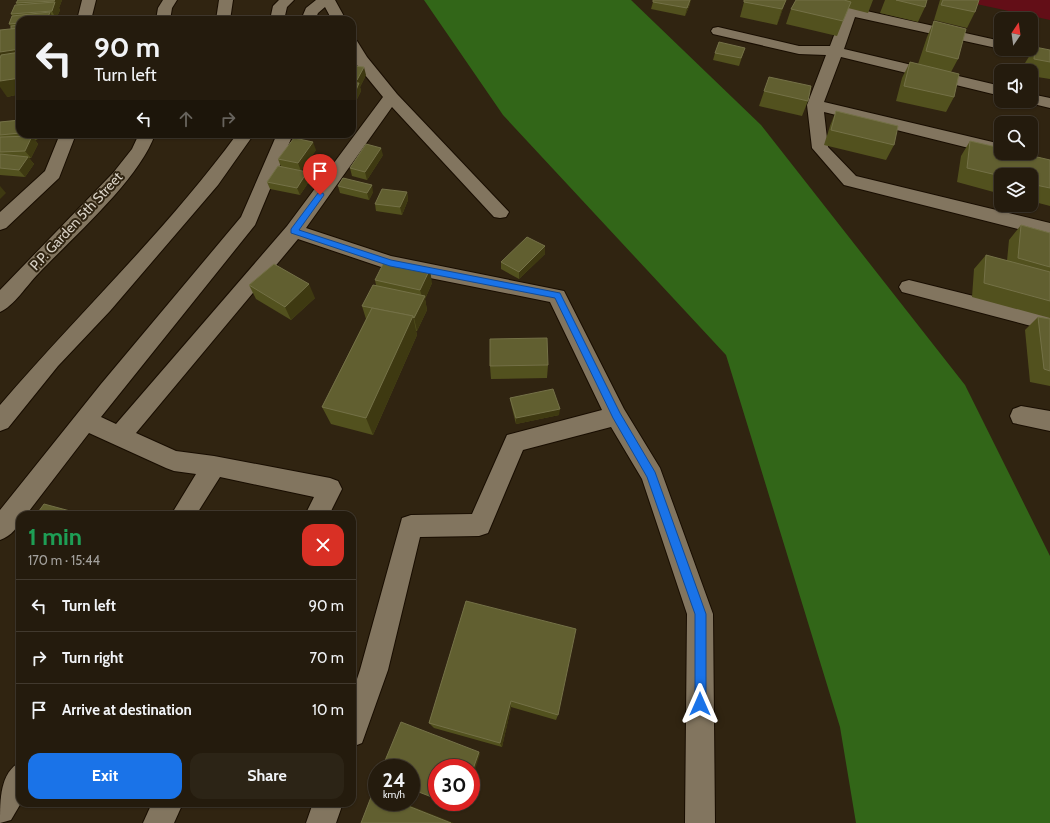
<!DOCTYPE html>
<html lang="en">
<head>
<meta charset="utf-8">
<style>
  :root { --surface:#241b0d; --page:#2c2416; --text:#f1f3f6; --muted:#a3a19d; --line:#41392e; --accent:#1a73e8 }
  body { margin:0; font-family:Cabin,sans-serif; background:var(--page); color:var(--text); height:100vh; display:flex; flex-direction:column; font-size:15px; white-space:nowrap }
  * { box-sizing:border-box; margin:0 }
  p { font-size:13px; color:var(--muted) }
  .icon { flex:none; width:22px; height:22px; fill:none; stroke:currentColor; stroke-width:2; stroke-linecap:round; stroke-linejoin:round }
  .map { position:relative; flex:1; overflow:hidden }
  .details { position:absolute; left:16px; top:511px; width:340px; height:296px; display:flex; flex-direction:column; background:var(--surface); border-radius:12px; box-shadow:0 1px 3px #0004,0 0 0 1px var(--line) }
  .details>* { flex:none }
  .top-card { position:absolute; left:16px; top:16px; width:340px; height:122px; border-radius:12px; box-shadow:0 1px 3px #0004,0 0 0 1px var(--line); background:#241b0d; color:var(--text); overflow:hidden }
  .needle { width:26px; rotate:13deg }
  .tools { position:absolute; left:994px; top:12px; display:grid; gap:8px }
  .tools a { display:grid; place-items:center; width:44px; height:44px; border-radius:8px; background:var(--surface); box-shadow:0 1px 3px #0004,0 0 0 1px var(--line); font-size:20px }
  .speed { position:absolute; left:368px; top:759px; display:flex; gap:8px; font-size:20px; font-weight:700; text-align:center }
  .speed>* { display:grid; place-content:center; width:52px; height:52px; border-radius:50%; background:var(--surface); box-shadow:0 1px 3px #0004,0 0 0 1px var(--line); line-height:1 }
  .speed small { font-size:10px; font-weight:400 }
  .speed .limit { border:6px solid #d22; background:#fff; color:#111 }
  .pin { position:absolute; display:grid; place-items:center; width:34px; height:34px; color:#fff; margin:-41px -17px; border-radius:50% 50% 50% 0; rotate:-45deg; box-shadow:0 0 4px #0007 }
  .pin .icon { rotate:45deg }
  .me { position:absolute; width:44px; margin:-22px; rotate:0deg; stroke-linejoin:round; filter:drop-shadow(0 0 3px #0008) }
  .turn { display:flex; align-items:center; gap:14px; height:84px; padding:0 12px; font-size:18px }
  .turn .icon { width:52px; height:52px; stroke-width:2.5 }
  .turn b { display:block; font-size:28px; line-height:34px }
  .lanes { display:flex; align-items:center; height:38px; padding:0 12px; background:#0003; justify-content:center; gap:20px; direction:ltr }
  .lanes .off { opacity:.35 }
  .round { display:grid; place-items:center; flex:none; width:42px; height:42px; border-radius:12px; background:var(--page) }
  .headline { display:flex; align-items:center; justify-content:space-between; height:68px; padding:0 12px }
  h1 { font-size:24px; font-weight:800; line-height:30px; color:#1e9e55 }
  .primary-button { display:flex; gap:8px; margin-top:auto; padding:8px 12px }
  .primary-button a { flex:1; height:46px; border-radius:12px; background:var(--accent); color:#fff; font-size:16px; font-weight:800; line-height:46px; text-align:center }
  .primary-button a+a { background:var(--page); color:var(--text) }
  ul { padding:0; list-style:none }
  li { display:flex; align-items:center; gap:12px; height:52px; padding:0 12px; border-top:1px solid var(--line) }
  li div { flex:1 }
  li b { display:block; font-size:15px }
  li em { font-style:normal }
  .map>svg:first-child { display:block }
</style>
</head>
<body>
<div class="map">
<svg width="1050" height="823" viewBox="0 0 1050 823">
  <rect width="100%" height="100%" fill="#302411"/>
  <polygon fill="#630e17" points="958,0 1050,0 1050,20"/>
  <polygon fill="#326618" points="424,0 631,0 761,125 965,385 1050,556 1050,823 856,823 840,727 726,355 503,115"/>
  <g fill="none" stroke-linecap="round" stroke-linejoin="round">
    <defs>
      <g id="minor">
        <polygon points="82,0 96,0 91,20 77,20"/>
        <polygon points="163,0 177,0 172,8 170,20 156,20 158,8"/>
        <polygon points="219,0 233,0 230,20 216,20"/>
        <polygon points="279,0 294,0 287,7 284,20 270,20 273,6"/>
        <polygon points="316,0 335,0 346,20 332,20 325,7 318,13 315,20 301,20 306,8"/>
        <polygon points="802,0 824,0 853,8 1001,41 1001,49 1003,49 1001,49 855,17 844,49 1001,86 1001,96 841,57 824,102 1001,144 1001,153 1007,154 1001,156 824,112 828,147 856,176 1050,223 1050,237 844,185 812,148 807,105 826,55 799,54 713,34 711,31 713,28 718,27 799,46 830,46 842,14 804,3"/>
        <path d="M352,40L357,41L367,57L397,94L509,212L506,217L500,218L494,217L392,107L306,228L391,256L564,291L624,409L660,468L713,614L715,823H685L687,614L642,479L611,427L523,450L488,533L479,536L420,537L388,670L362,743L352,747V694L360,670L402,518L411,515L472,514L507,435L602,410L550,302L390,270L298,239L136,433L176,451L214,456L330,478L338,481L342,489L329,515H305L314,497L220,477L196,515H171L196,474L174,471L166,468L89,433L26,515H20C20,527 11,536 0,540V510L101,384L241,217L277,134H293L255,225L101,417L116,424L287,226L383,97L352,59Z"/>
        <polygon points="1031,47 1050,51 1050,61 1014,52 1012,49 1031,49"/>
        <polygon points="1031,94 1050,98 1050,108 1025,102 1024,101 1031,101"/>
        <polygon points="60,134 76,134 59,178 6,228 0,230 0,212 45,171"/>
        <path d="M139,134H155C140,179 72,238 38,274C28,284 13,307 0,312V290L113,173L132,149Z"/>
        <path d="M237,134H254L218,185L110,311L58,366L8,428L0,431V405C78,314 166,231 237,134Z"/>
        <polygon points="909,280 1050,315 1050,331 902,292 899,287 902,282"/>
        <polygon points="1021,406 1050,411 1050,431 1013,423 1010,416 1013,409"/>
        <path d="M20,762L21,803L11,820L0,823C0,799 0,773 20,762Z"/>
        <polygon points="152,803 183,803 174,823 143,823"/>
        <polygon points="313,803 343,803 336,823 306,823"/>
      </g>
    </defs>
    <use href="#minor" stroke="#180d00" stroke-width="2"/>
    <use href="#minor" fill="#82755f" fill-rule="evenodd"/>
  </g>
  <g fill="#52511e">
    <polygon points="18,0 62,0 59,8 60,10 56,19 20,20 20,94 7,97 11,27 9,24 12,16 11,14 17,5 16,3"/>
    <polygon points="786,0 777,25 740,17 744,2"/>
    <polygon points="796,0 873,0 868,13 848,8 837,36 786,24 791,9"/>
    <polygon points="885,0 927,0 925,7 918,22 880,13"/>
    <polygon points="940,0 979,0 975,12 967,28 934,20"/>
    <polygon points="653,2 690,4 685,16 651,9"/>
    <polygon points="934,21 958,59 951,72 954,97 946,112 896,101 902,78 910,62 918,64 927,37"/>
    <polygon points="1035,47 1050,50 1050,79 1031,76 1031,71 1024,71 1025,63"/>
    <polygon points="745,48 739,66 713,60 715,53"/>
    <polygon points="352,66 366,75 360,87 361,91 355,103 352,103"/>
    <polygon points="769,77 808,101 802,116 759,106"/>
    <polygon points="836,111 894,145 886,160 824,145 830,126"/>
    <polygon points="20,120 20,134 39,134 37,140 35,140 38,144 31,158 29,158 34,164 25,177 0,175 0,122"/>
    <polygon points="970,141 1050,160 1050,206 1031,201 1031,175 1001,175 1001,194 957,182 961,156"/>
    <polygon points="316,150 301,171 281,167 278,159"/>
    <polygon points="383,155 367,180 352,176 350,168"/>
    <polygon points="307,172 310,180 300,195 270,189 267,182"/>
    <polygon points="338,186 373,192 369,200 340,193"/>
    <polygon points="407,192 408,200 402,215 376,211 375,204"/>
    <polygon points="1021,225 1050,233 1050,318 972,297 974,269 986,255 1007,261 1009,240"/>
    <polygon points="545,246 545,254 519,279 501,269 501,262"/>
    <polygon points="375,280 432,283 425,299 427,310 417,331 416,331 417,335 373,435 331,424 322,407 366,319 362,306 376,285"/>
    <polygon points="249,285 315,298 291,320 256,299"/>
    <polygon points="1038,317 1050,319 1050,386 1030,382 1025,330"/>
    <polygon points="548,365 547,378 491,379 490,366"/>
    <polygon points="510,398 559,415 516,424 511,404"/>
    <polygon points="466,601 558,715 556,720 511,707 502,747 434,728 429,723"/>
  </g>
  <g fill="#3e3911">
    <polygon points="55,0 62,0 59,8 60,10 56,19 52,11 55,3 54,1"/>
    <polygon points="690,0 691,0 690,4 685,16 687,8"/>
    <polygon points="786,0 777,25 782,9"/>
    <polygon points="50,12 54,20 47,20"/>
    <polygon points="20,49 20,65 0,62 0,52"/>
    <polygon points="364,67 366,75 360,87 361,91 355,103 354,95 358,85 357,80"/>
    <polygon points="20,78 20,94 7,97 0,87 0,81"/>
    <polygon points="33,134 39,134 37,140"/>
    <polygon points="32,136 38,144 31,158 25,151"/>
    <polygon points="313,142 316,150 301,171 298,163"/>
    <polygon points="381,148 383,155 367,180 365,172"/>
    <polygon points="28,157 34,164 25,177 19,170"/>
    <polygon points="307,172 310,180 300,195 297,188"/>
    <polygon points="372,185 373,192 369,200 367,193"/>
    <polygon points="0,186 6,193 0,199"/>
    <polygon points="407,192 408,200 402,215 400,207"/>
    <polygon points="545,246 545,254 519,279 519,272"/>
    <polygon points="430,269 432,283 425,299 427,310 417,331 414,318 423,301 420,290"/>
    <polygon points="309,284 315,298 291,320 285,307"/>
    <polygon points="413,316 417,335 373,435 366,418"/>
    <polygon points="560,409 559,415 516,424 516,418"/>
    <polygon points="511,701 511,707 502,747 500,743"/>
    <polygon points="479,752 480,754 471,783 471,775"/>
    <polygon points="398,802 401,802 454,823 451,823"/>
    <polygon points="462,802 465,802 462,809 460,809"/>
  </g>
  <g fill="#615f30" stroke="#747147">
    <polygon points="18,0 55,0 54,1 16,3"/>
    <polygon points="653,0 690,0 687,8 653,2"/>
    <polygon points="744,0 786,0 782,9 744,2"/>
    <polygon points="796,0 844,0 851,2 843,21 791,9"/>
    <polygon points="896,0 927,0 925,7"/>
    <polygon points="943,0 979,0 975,12 941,5"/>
    <polygon points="55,2 52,11 11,14 15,5"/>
    <polygon points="50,12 47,20 20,20 20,23 9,24 12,16"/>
    <polygon points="934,21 966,29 958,59 926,51"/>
    <polygon points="20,25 20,28 11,29 11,26"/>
    <polygon points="20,28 20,49 0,52 0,30"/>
    <polygon points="719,42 745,48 741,58 715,53"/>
    <polygon points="1035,47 1050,50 1050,62 1034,59"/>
    <polygon points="20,52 20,78 0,81 0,59 1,55"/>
    <polygon points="910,62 959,74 954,97 904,86"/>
    <polygon points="352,66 364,67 357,80 352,80"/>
    <polygon points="769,77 811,86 808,101 764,91"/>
    <polygon points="352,83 359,83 354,95 352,95"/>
    <polygon points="836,111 898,126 894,145 831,130"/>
    <polygon points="20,120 20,133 0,135 0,122"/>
    <polygon points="32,136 25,151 0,152 0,137"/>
    <polygon points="294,138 313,142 298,163 278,159"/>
    <polygon points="970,141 1001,148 1001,153 1020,153 1050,160 1050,188 1031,184 1031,175 1001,175 1001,176 967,168"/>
    <polygon points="366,144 381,148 365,172 350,168"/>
    <polygon points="0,154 28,157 19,170 0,168"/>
    <polygon points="278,166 307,172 297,188 267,182"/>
    <polygon points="343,178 372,185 367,193 338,186"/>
    <polygon points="382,189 407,192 400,207 375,204"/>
    <polygon points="1021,225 1050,233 1050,267 1018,258"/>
    <polygon points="527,237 545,246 519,272 501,262"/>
    <polygon points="986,255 1050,272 1050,301 984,283"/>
    <polygon points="385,260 430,269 420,290 375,280"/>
    <polygon points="274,264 309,284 285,307 249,285"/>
    <polygon points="373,285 425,296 414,318 413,317 413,316 362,306"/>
    <polygon points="372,308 413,316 366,418 322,407"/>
    <polygon points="1038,317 1050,319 1050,371 1044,369"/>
    <polygon points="547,338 548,365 490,366 490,339"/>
    <polygon points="553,389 560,409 516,418 510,398"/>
    <polygon points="44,504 85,515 36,515"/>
    <polygon points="20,559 20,566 16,565"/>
    <polygon points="466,601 576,629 558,715 511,701 500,743 429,723"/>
    <polygon points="401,722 479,752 471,775 471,768 437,768 437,799 411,789 411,768 382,768"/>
    <polygon points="373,792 377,794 377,802 398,802 451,823 361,823"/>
    <polygon points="443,802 462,802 460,809"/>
  </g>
  <polygon fill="#1a73e8" stroke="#114b97" points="318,193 323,193 324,195 299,230 391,260 560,293 620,413 655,472 701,600 706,614 706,704 705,708 700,710 696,708 695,704 695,614 690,600 647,477 613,418 555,298 390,266 291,233 291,229"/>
  <g text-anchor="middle" stroke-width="4" stroke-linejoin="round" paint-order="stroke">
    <g font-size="14" fill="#d9d2c6" stroke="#302411">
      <text transform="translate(76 221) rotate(-47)" y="5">P.P. Garden 5th Street</text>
    </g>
  </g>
</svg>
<div class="tools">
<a><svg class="needle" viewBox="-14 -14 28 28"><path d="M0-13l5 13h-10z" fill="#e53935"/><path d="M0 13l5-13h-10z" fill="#a3a19d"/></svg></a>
<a><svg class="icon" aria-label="sound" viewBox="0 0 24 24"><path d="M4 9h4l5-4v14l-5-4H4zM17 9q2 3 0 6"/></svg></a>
<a><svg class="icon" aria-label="search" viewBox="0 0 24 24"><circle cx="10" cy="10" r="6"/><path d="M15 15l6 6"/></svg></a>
<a><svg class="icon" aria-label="layers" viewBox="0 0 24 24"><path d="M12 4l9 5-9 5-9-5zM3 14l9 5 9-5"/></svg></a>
</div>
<div class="speed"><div>24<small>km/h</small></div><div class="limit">30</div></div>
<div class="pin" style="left:320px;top:195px;background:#d93025"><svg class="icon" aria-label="arrive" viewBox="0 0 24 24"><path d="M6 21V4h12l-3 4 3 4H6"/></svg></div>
<svg class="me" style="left:700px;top:704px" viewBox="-20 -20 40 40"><path d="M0-17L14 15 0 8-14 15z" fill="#1a73e8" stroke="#fff" stroke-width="4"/></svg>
<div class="top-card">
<div class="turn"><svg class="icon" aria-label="left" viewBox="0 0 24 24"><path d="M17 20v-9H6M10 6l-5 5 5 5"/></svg><div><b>90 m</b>Turn left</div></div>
<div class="lanes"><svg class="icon" aria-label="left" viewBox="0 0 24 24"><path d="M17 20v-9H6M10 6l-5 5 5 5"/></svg><svg class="icon off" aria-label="ahead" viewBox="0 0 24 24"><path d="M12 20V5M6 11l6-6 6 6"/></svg><svg class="icon off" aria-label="right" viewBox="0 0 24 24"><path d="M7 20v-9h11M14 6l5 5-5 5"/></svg></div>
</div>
<section class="details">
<div class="headline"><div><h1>1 min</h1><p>170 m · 15:44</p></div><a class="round" style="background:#d93025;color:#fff"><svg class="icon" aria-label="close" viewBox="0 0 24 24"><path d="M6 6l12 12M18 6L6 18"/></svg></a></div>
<ul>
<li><svg class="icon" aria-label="left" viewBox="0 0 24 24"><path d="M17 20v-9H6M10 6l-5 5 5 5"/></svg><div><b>Turn left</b></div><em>90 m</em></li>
<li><svg class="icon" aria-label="right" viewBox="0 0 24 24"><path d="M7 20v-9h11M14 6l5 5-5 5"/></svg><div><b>Turn right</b></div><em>70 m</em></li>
<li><svg class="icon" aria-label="arrive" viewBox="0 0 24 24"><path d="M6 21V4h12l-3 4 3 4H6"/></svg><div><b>Arrive at destination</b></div><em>10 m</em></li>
</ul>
<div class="primary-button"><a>Exit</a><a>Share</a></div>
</section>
</div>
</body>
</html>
